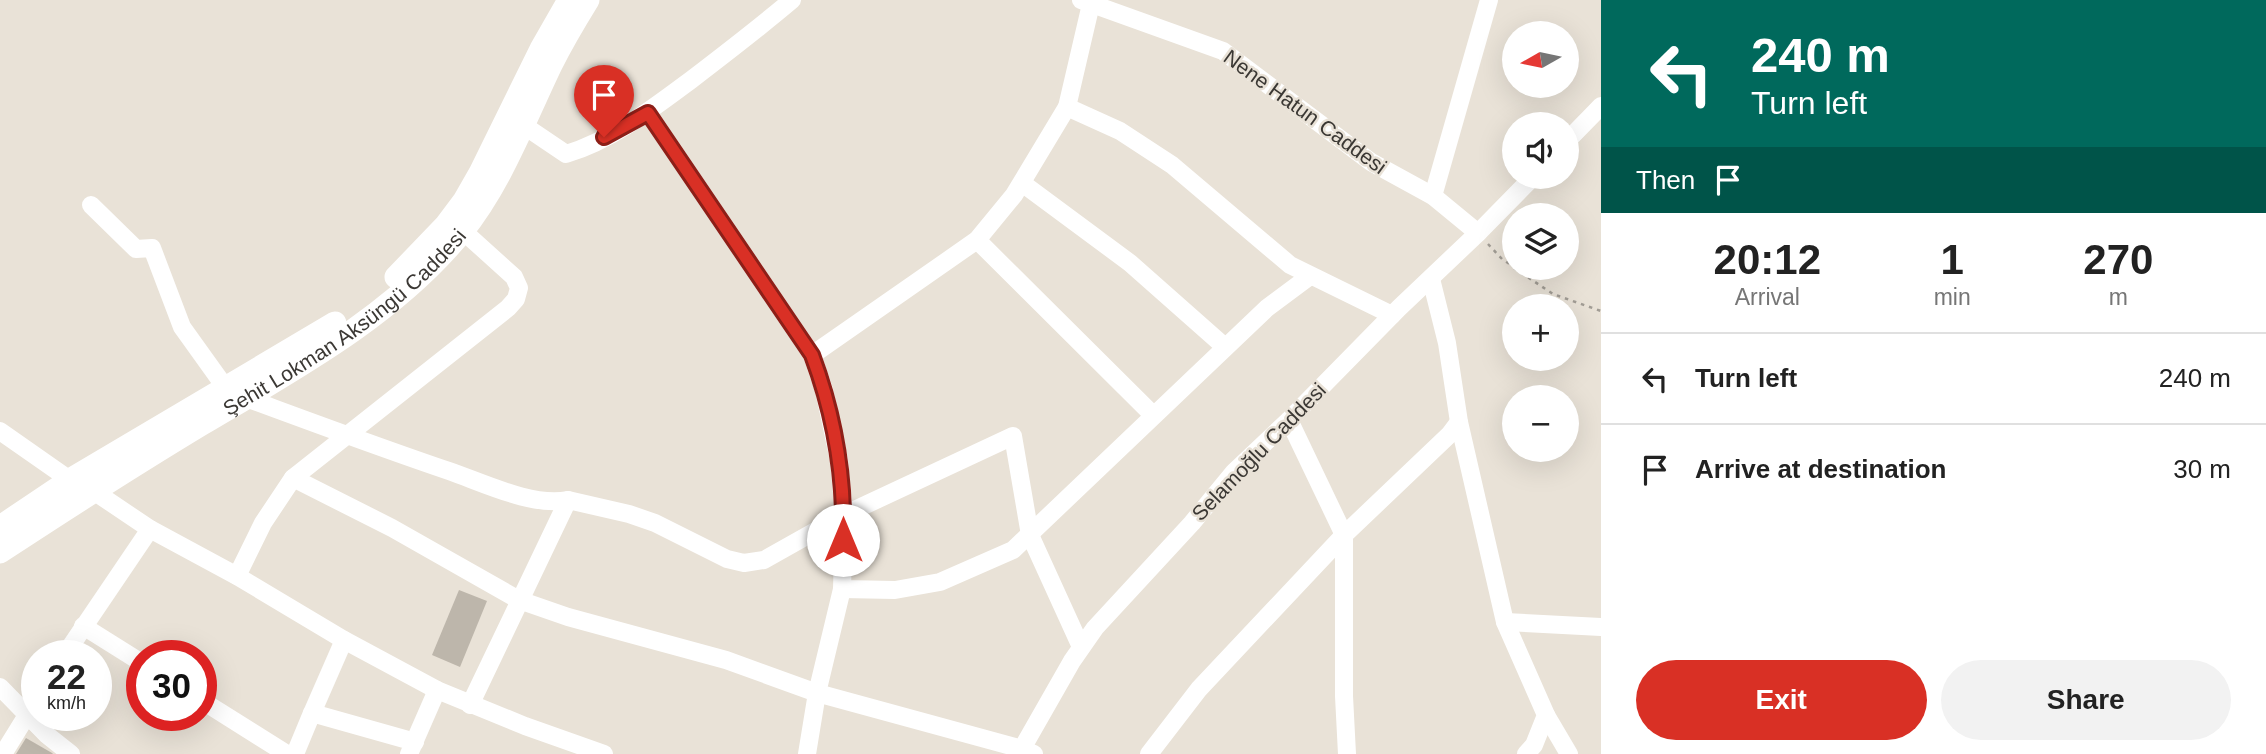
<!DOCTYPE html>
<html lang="en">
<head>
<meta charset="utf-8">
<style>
  :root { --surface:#fff; --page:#f2f2f2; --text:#222; --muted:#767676; --line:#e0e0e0; --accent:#d93025 }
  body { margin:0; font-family:Arial,sans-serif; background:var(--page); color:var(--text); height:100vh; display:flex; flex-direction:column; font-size:26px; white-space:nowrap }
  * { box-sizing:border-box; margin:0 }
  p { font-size:23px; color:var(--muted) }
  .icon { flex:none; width:38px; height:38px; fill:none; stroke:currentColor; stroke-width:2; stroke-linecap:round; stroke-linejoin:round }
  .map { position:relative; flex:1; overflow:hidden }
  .details { display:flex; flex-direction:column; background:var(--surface); width:665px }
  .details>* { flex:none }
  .top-card { background:#00695c; color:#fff; overflow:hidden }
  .needle { width:46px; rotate:261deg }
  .fabs { position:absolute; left:1502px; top:21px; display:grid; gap:14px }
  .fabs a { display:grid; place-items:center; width:77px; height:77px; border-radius:50%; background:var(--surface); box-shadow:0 7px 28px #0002; font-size:35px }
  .speed { position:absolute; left:21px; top:640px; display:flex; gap:14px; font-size:35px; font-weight:700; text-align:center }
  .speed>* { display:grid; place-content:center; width:91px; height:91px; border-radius:50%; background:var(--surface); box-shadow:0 7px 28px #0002; line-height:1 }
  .speed small { font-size:18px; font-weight:400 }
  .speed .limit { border:10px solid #d22; background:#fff; color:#111 }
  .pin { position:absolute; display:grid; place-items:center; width:60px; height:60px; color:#fff; margin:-72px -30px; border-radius:50% 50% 50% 0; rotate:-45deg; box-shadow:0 0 7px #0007 }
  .pin .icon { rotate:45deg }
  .me { position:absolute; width:77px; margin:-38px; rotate:0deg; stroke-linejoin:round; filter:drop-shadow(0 0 5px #0008) }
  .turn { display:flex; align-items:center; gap:24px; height:147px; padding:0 35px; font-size:32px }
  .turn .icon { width:91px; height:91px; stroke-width:2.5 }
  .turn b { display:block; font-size:49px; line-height:60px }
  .then { display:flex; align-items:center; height:66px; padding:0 35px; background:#0003; gap:14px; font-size:26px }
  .eta { display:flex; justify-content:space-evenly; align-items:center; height:119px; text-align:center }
  .eta b { font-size:42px; font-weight:800; line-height:49px }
  .action { display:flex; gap:14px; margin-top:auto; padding:14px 35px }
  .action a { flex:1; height:80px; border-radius:42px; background:var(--accent); color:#fff; font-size:28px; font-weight:800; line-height:80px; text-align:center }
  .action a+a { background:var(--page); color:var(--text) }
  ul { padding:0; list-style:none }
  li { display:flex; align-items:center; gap:21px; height:91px; padding:0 35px; border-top:2px solid var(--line) }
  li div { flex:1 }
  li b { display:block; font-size:26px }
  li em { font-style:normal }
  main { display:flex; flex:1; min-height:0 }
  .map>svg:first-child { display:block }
</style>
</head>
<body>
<main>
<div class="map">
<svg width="1601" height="754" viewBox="0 0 1601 754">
  <rect width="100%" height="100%" fill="#e9e2d7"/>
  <g fill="#bdb6ab">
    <polygon points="459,590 487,601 460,667 432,655"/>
    <polygon points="26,738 52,753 53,754 16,754"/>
  </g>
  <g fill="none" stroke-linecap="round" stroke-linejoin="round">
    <g stroke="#a29d95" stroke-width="2.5" stroke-dasharray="3.5 5" stroke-linecap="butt">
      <polyline points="1488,244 1502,259 1514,267"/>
      <polyline points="1514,268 1553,294 1601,311"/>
    </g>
    <g stroke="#fff" stroke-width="18">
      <polyline points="1081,0 1223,51 1371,162 1433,196 1478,233"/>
      <polyline points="1067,107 1120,131 1172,165 1290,265 1392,315"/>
      <polyline points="648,113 812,355 824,390 839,460 844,515 842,589 817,693 807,754"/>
      <path d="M523,125L566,154C612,140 652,109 691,80C725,54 759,28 792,0"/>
      <polyline points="1566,142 1601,106"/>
      <polyline points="1022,183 1130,263 1225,347"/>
      <polyline points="1433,196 1489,0"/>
      <polyline points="91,205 136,249 152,248 182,327 225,387"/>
      <polyline points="977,240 1153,415"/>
      <polyline points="1431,279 1447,343 1459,422 1505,622 1546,715 1534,745 1526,754"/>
      <polyline points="812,355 977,240 1014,195 1067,107 1091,4"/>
      <path d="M246,398C314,423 381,448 449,471C484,483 532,507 568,500"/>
      <polyline points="1289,420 1344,535 1344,696 1347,754"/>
      <polyline points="0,431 70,480"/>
      <polyline points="293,478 392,528 519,600 568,617 726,660 817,693 1022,749 1034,754"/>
      <polyline points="92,490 150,529 237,576 344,640 437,690 525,726 604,754"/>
      <polyline points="237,576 263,523 293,478 508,308 516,299 519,288 514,277 463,231"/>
      <polyline points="842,589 895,590 940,582 1013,550 1267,308 1310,276"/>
      <polyline points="1505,622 1601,627"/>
      <polyline points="83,626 142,663"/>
      <polyline points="64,656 150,529"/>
      <polyline points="0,687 47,735 71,754"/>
      <polyline points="201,700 287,754"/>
      <polyline points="470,705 568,500 629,514 655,523 727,559 744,563 764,560 844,515 1013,436 1030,535 1081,647"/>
      <polyline points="312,713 344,640"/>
      <polyline points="1546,715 1569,754"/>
      <polyline points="3,754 37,699"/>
      <polyline points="295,754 312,713 415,742"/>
      <polyline points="409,754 437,690"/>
      <polyline points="1019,754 1072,661 1095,628 1192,523 1234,472 1289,420 1399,308 1478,233 1533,177"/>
      <polyline points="1149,754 1199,689 1344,535 1450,434 1459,422"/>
    </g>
    <g stroke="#fff" stroke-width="23">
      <polyline points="396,277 446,225 464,201 480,173 541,49 569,0"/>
      <polyline points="0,527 70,480 335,323"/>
      <path id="s1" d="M0,552C67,508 134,465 202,424C293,370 393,316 461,233C501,184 524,121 551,65C562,43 575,21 588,0"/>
    </g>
  </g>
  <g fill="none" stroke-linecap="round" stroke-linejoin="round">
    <defs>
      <path id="route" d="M604,137L648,113L812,355C834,414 845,476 843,540"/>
    </defs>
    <use href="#route" stroke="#8d1f18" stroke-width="18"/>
    <use href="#route" stroke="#d93025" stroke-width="12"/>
  </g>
  <g text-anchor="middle" stroke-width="5" stroke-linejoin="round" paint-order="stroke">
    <g font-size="21" fill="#3b3834" stroke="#e9e2d7">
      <text transform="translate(1305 112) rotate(36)" y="7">Nene Hatun Caddesi</text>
      <text dy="7" stroke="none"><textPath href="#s1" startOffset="415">Şehit Lokman Aksüngü Caddesi</textPath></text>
      <text transform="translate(1259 452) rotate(-46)" y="7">Selamoğlu Caddesi</text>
    </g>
  </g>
</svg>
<div class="fabs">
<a><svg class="needle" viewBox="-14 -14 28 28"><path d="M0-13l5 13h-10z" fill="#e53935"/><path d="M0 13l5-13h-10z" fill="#767676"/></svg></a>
<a><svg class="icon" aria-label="sound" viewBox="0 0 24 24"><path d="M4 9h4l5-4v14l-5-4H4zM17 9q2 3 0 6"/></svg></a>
<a><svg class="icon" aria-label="layers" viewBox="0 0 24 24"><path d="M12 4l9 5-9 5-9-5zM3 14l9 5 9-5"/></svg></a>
<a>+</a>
<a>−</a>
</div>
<div class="speed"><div>22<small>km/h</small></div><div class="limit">30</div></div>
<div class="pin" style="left:604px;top:137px;background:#d93025"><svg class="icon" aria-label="arrive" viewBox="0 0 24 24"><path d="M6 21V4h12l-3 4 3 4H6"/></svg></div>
<svg class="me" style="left:843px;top:540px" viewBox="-20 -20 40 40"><circle r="19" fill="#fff"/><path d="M0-13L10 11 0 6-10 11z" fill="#d93025"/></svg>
</div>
<section class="details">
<div class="top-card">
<div class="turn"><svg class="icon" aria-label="left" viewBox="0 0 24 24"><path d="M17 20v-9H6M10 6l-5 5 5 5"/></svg><div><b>240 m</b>Turn left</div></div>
<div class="then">Then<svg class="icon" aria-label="arrive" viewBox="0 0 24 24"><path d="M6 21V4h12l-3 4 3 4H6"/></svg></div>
</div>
<div class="eta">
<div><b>20:12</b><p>Arrival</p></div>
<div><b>1</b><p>min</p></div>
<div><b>270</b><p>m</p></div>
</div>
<ul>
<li><svg class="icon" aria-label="left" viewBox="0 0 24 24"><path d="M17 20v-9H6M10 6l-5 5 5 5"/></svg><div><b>Turn left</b></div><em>240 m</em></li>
<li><svg class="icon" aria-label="arrive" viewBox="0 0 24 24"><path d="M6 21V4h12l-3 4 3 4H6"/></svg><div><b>Arrive at destination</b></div><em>30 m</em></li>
</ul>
<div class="action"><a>Exit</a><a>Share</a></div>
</section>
</main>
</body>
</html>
